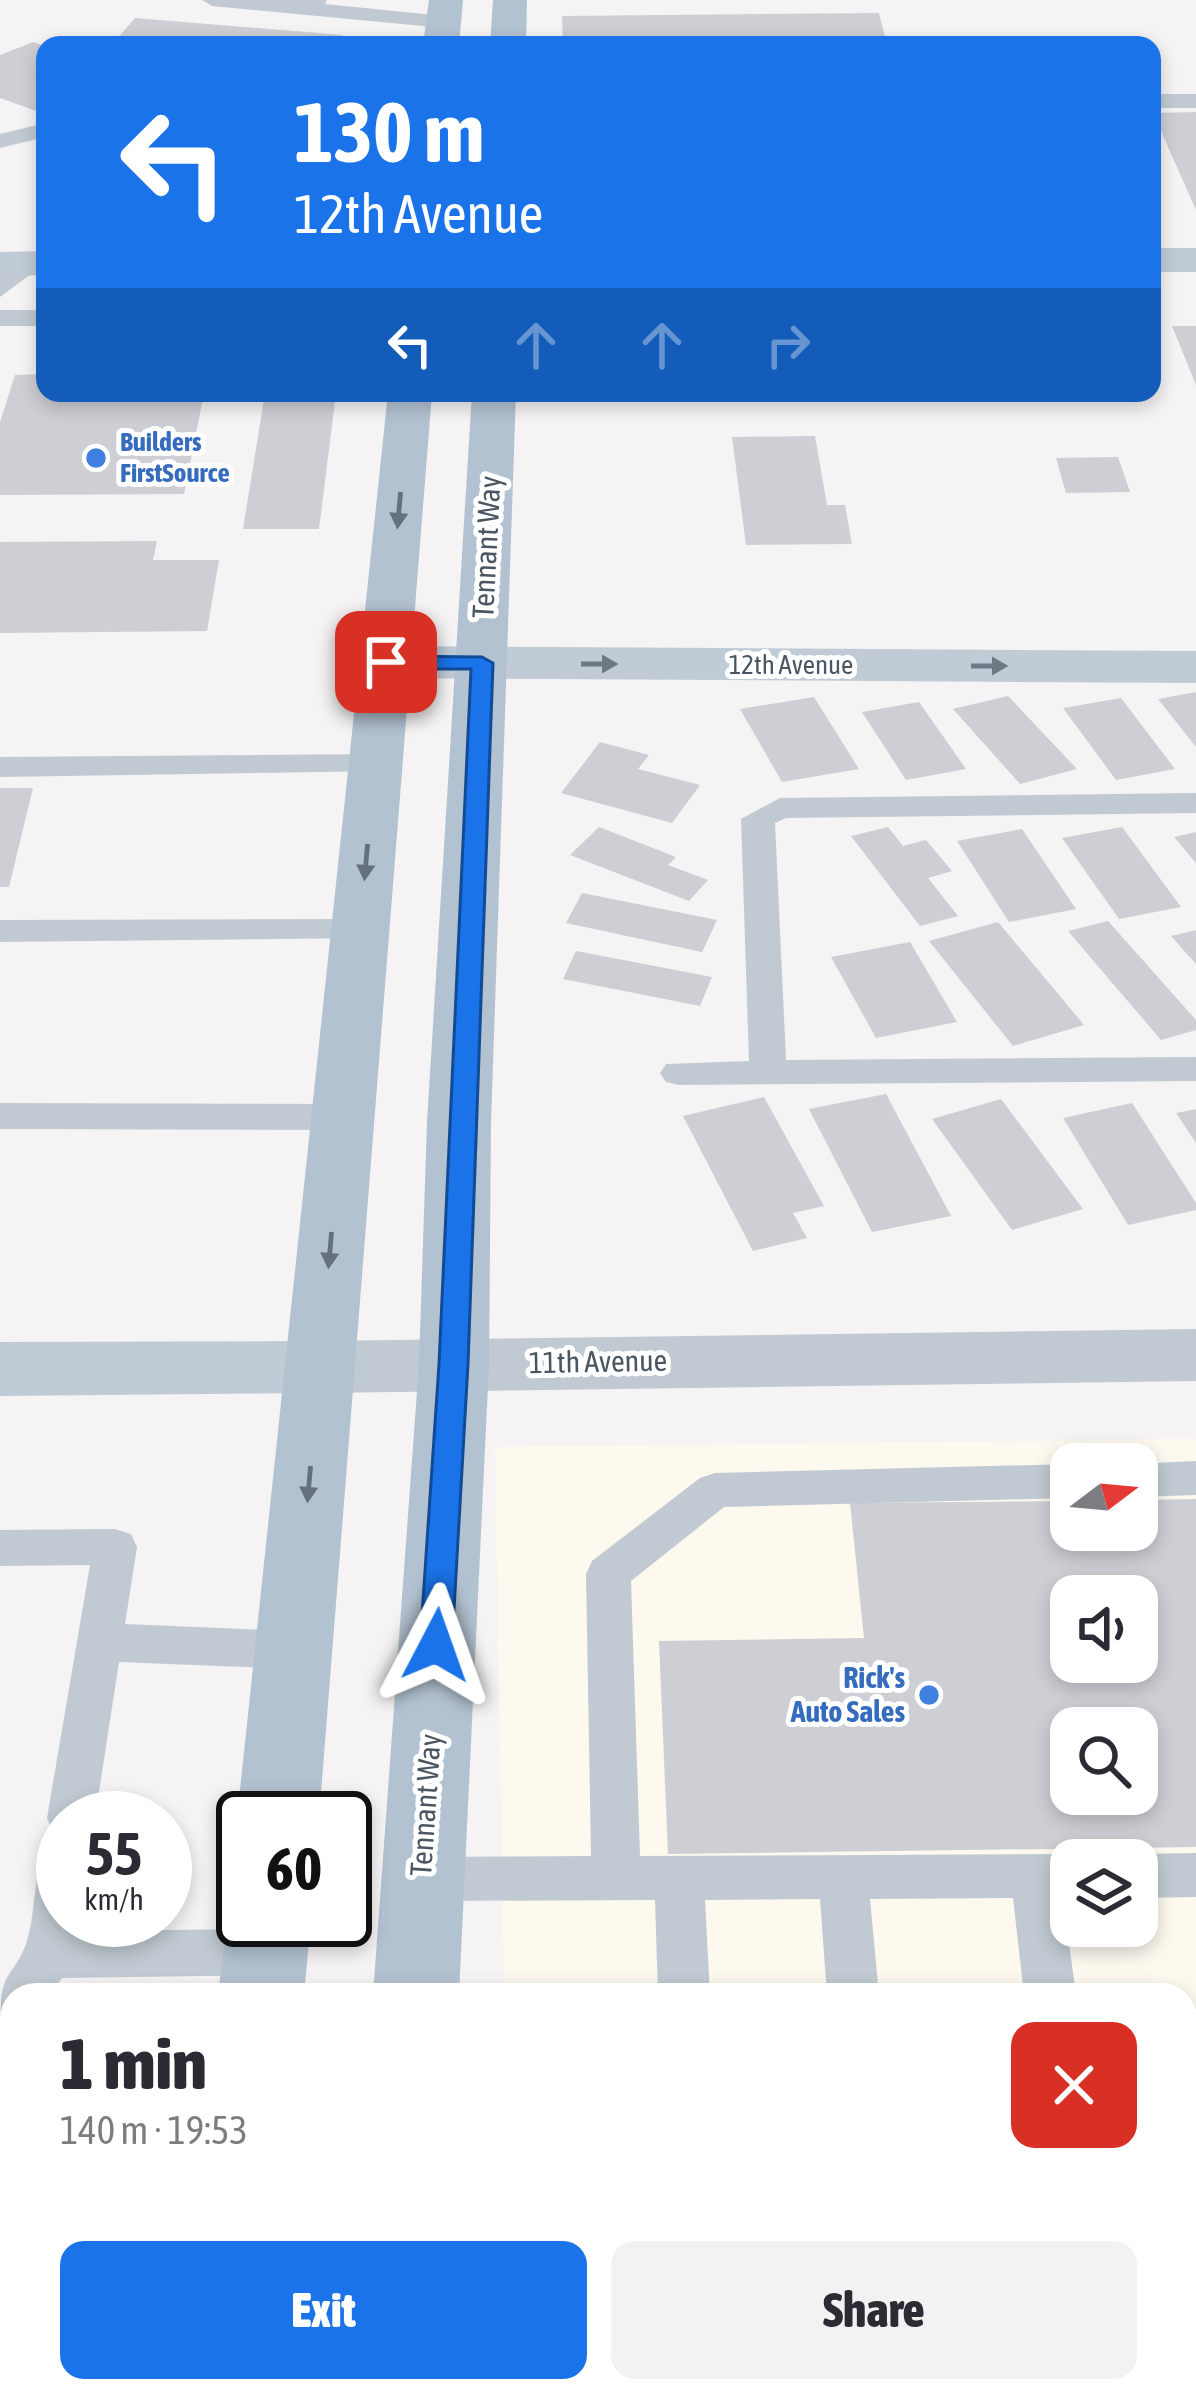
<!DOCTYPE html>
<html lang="en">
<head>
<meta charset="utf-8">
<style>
  :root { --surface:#fff; --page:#f2f2f3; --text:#2b2b33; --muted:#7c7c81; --accent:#1a73e8 }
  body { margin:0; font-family:"Asap Condensed",sans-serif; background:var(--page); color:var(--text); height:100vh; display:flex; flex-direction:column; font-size:45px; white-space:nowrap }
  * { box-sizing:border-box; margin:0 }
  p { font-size:39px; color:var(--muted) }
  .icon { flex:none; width:66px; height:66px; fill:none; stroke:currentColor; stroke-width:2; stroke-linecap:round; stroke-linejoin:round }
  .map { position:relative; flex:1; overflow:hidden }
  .panel { position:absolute; left:0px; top:1983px; width:1197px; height:420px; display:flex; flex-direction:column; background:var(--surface); border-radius:36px 36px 0 0; box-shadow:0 6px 18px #0003 }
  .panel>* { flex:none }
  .guide { position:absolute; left:36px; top:36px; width:1125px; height:366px; border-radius:24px; box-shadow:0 6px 18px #0003; background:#1a73e8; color:#fff; overflow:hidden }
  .needle { width:78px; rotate:74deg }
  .controls { position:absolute; left:1050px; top:1443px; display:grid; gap:24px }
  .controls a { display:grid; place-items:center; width:108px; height:108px; border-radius:24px; background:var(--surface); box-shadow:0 6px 18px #0003; font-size:60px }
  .speed { position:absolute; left:36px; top:1791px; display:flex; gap:24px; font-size:60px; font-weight:700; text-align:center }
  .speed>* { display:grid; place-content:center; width:156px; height:156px; border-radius:50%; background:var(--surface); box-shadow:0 6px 18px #0003; line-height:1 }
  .speed small { font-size:30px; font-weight:400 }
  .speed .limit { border:6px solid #111; border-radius:18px; background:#fff; color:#111 }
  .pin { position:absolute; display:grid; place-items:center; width:102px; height:102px; color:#fff; margin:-51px; border-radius:24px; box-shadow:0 6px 18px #0006 }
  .me { position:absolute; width:132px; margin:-66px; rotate:4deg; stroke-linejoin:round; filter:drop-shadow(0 0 9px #0008) }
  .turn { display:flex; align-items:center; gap:42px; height:252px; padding:0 60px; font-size:54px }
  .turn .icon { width:156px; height:156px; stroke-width:2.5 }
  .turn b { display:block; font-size:84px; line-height:102px }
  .lanes { display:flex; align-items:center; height:114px; padding:0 60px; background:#0003; justify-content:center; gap:60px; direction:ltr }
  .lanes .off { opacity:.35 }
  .round { display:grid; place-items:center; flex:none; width:126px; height:126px; border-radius:24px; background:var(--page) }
  .overview { display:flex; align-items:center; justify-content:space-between; height:204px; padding:0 60px }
  h1 { font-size:72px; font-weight:800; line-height:90px }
  .primary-button { display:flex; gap:24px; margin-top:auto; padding:24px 60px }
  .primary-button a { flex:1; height:138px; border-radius:24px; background:var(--accent); color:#fff; font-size:48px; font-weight:800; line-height:138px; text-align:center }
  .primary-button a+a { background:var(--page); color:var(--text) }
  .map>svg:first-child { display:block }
</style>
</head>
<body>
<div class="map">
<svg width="1196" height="2403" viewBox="0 0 1196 2403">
  <rect width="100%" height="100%" fill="#f5f3f3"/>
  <path fill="#fdf9ef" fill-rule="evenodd" d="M1196,1439V2403H510V2391H1185V1995H504L495,1447ZM1071,1464H1137V1530H1071ZM1071,1596H1137V1662H1071ZM1071,1728H1137V1794H1071ZM1071,1860H1137V1926H1071Z"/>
  <g fill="#cdcfd5" fill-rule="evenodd">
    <polygon points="879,13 887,45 563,45 562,16"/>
    <polygon points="135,18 343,35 336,45 116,40"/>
    <polygon points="33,42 45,46 45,114 0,98 0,55"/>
    <polygon points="1196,112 1196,210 1153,113"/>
    <polygon points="1172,326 1196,326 1196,385"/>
    <polygon points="45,374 45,393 204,393 184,494 0,495 0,422 15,375"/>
    <polygon points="265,393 336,393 319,529 243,529"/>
    <polygon points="815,436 827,505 845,505 852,544 746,545 732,437"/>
    <polygon points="1118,457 1130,492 1066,493 1056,458"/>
    <polygon points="157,541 153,560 219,560 207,631 0,633 0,542"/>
    <polygon points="1196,692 1196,747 1158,699"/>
    <polygon points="1008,696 1077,769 1020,784 953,709"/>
    <polygon points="814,697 859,769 782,782 740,709"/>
    <polygon points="1121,698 1175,769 1116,780 1063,708"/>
    <polygon points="919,702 966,769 906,780 862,712"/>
    <polygon points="600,742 649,755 638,769 700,785 672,823 561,793"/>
    <polygon points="0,788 33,788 9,887 0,887"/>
    <polygon points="599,827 676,857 668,865 708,880 689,901 570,855"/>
    <polygon points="888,827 903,846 926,840 952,871 928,878 958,916 920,926 851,836"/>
    <polygon points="1122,827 1181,907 1119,919 1062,838"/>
    <polygon points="1022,829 1076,909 1009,922 957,841"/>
    <polygon points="1196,832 1196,863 1174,837"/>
    <polygon points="582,893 717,920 702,952 566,923"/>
    <polygon points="1108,921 1196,1020 1196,1030 1161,1040 1068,931"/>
    <polygon points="998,922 1084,1025 1013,1046 929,941"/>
    <polygon points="1196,930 1196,964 1171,936"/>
    <polygon points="910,942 957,1022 876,1038 831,957"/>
    <polygon points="576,951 712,977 700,1006 563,979"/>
    <polygon points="886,1094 951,1216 872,1232 809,1109"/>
    <polygon points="764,1097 824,1206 793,1213 807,1238 753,1251 683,1116"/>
    <polygon points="1001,1099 1083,1209 1012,1230 932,1119"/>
    <polygon points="1132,1103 1196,1203 1196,1210 1128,1225 1063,1118"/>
    <polygon points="1196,1109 1196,1143 1176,1113"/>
    <path d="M1196,1499V1847L668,1854L659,1641L864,1638L850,1503L1071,1501V1530H1137V1500ZM1071,1596H1137V1662H1071ZM1071,1728H1137V1794H1071Z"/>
  </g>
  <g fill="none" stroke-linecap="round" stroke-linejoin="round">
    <g fill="#c1cad2" fill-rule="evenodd">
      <polygon points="202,0 327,0 325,4 444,16 454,22 444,28 212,6"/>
      <rect x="1152" y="94" width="44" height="14"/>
      <polygon points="45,123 45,137 0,148 0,134"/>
      <polygon points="30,256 39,258 39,268 0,297 0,277"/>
      <rect x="0" y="310" width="45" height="16"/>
      <polygon points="375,754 391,764 386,771 0,777 0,757"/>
      <polygon points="1196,793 1196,813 786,818 775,823 786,1060 1196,1057 1196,1081 679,1085 666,1082 660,1073 666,1064 749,1061 741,819 780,798"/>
      <polygon points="360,919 372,922 377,930 372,938 0,942 0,920"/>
      <polygon points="0,1103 341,1104 354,1108 360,1117 354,1126 341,1130 0,1129"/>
      <polygon points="1196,1461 1196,1495 1137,1497 1134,1464"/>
      <polygon points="1071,1464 1071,1498 724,1507 631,1581 640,1856 1071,1854 1088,1860 1071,1860 1071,1898 1063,1898 1076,1995 1024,1995 1013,1898 870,1899 879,1995 827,1995 820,1899 705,1900 710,1995 658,1995 655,1900 421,1901 404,1895 396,1879 404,1863 421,1857 591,1856 586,1574 592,1561 700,1478 715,1473"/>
      <polygon points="115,1529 131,1534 137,1547 125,1624 294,1631 310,1636 317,1650 310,1664 294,1669 119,1662 95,1818 63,1818 63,1836 54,1833 47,1818 90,1565 0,1566 0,1530"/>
      <path d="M63,1844V1920H80L78,1931L266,1929L284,1936L291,1952L284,1968L266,1975L62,1978L50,1995H12V2016L1,2012C0,1971 15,1975 26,1944C36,1913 32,1880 46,1850Z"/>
      <polygon points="1196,1853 1196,1897 1137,1898 1137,1860 1120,1860 1137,1854"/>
      <polygon points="12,2089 12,2213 0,2218 0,2094"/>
      <polygon points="672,2391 730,2391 731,2403 673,2403"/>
      <polygon points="860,2391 918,2391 919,2403 861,2403"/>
      <polygon points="1074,2391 1132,2391 1134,2403 1076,2403"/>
    </g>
    <polygon fill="#c1cad2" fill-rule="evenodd" points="1196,1329 1196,1381 320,1393 295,1386 285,1367 295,1348 320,1341"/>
    <g fill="#c1cbd6" fill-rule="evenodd">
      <rect x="1152" y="248" width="44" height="24"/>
      <polygon points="45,251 45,275 0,276 0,252"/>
      <polygon points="386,646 1196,651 1196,683 386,678 368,673 360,662 368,651"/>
      <polygon points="320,1341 345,1348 355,1367 345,1386 320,1393 0,1396 0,1342"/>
    </g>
    <g fill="#b3c2d1" fill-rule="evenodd">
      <polygon points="429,0 463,0 459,45 423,45"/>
      <polygon points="493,0 527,0 526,45 490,45"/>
      <polygon points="388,393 432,393 319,1818 243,1818 243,1831 237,1818"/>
      <polygon points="472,393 516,393 491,1122 489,1364 459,1995 373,1995 419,1364 427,1122"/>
      <polygon points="243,1891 243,1920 311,1920 304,1995 218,1995 227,1920"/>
      <polygon points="175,2391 273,2391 271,2403 173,2403"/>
      <polygon points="351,2391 449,2391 448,2403 350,2403"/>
    </g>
  </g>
  <defs><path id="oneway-solid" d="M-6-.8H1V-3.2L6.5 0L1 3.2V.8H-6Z" transform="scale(3)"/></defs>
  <g fill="#64717d">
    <use href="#oneway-solid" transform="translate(399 510) rotate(95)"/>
    <use href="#oneway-solid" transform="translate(366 862) rotate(95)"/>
    <use href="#oneway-solid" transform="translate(330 1250) rotate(95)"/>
    <use href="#oneway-solid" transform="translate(309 1484) rotate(95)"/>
  </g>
  <g fill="#6e7984">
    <use href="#oneway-solid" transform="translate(599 664)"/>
    <use href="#oneway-solid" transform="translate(989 666)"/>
  </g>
  <polygon fill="#1a73e8" stroke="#114b97" stroke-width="3" points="482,657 493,663 468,1364 452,1645 447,1654 425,1654 420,1645 439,1364 471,669 386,669 375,662 386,656"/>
  <g fill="#3f7fe0" stroke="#fff" stroke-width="4.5">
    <circle cx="96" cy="458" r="12"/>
    <circle cx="929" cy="1695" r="12"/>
  </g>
  <g text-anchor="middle" stroke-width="10" stroke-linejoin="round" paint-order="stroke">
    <g font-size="27" font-weight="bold" fill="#366cbe" stroke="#fff" text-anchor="start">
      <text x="120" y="451">Builders<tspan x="120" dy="31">FirstSource</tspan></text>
    </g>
    <g font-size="27" fill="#4a5661" stroke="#fff">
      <text x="791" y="674">12th Avenue</text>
    </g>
    <g font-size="30" fill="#4a5661" stroke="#fff">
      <text transform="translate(487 547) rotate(-87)" y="10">Tennant Way</text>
      <text transform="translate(598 1362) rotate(-1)" y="10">11th Avenue</text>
      <text transform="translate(426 1805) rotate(-86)" y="10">Tennant Way</text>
    </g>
    <g font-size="30" font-weight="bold" fill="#366cbe" stroke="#fff" text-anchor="end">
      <text x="905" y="1688">Rick's<tspan x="905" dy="34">Auto Sales</tspan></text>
    </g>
  </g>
</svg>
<div class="controls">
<a><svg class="needle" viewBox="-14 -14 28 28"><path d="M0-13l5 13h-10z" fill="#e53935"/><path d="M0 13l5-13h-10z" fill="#7c7c81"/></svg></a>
<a><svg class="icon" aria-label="sound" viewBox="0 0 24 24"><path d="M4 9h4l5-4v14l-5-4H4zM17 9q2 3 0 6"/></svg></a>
<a><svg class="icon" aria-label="search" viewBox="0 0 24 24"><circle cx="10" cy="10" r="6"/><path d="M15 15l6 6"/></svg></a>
<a><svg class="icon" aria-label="layers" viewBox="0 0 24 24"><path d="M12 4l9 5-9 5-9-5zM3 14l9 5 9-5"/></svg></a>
</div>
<div class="speed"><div>55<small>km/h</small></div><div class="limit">60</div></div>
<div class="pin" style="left:386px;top:662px;background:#d93025"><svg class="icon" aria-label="arrive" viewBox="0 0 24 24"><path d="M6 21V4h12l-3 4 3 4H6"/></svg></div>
<svg class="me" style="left:436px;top:1645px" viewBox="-20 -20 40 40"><path d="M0-17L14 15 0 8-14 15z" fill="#1a73e8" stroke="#fff" stroke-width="4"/></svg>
<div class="guide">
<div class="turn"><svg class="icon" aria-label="left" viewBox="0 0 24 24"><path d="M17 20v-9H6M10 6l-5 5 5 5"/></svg><div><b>130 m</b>12th Avenue</div></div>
<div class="lanes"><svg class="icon" aria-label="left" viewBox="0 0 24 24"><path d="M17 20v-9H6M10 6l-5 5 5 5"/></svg><svg class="icon off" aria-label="ahead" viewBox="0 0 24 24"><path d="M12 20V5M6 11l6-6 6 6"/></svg><svg class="icon off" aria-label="ahead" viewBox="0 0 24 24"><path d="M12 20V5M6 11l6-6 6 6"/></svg><svg class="icon off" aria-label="right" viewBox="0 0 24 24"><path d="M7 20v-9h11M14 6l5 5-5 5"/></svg></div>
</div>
<section class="panel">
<div class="overview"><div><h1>1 min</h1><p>140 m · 19:53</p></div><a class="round" style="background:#d93025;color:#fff"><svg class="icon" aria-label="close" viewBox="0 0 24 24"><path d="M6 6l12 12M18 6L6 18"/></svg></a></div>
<div class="primary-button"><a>Exit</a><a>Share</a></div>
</section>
</div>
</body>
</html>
